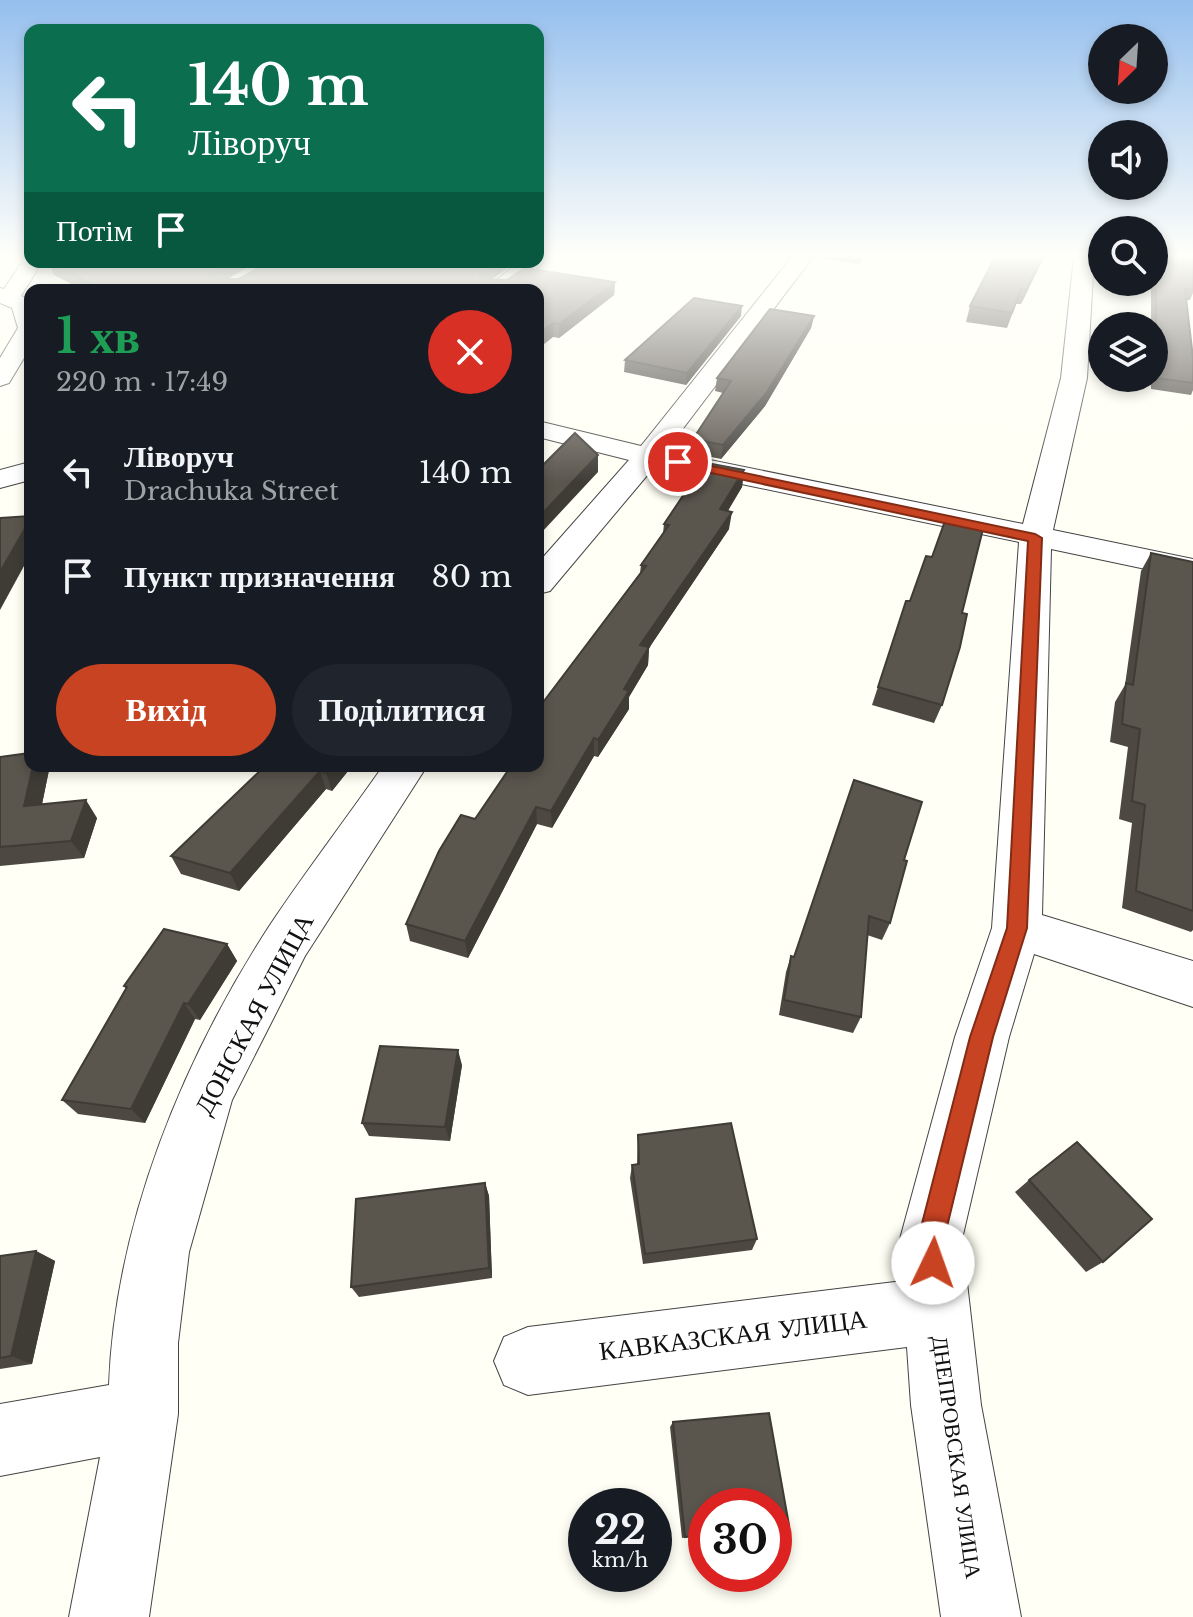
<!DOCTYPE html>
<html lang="uk">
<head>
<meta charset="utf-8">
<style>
  :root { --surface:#171b24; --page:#20242c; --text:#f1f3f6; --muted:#9ea1a6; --accent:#c84322 }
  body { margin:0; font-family:"Libre Baskerville",serif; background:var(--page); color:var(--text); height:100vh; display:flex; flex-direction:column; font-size:30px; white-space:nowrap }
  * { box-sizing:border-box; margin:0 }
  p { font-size:26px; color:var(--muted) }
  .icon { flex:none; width:44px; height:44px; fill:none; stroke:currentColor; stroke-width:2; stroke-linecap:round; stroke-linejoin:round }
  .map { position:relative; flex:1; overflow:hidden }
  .panel { position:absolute; left:24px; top:284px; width:520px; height:488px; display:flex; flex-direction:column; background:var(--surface); border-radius:16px; box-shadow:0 4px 12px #0003 }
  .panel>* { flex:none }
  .hud { position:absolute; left:24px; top:24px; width:520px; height:244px; border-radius:16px; box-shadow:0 4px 12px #0003; background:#0b6e4f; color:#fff; overflow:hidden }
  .needle { width:52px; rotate:205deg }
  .tools { position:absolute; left:1088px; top:24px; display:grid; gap:16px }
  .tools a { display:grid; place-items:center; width:80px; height:80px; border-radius:50%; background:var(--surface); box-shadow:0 4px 12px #0003; font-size:40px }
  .speed { position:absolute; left:568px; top:1488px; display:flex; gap:16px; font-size:40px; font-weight:700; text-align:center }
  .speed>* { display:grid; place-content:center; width:104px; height:104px; border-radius:50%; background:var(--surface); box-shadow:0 4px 12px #0003; line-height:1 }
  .speed small { font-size:20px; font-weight:400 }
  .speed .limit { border:12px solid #d22; background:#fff; color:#111 }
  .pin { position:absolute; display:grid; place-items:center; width:68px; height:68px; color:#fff; margin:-34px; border:4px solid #fff; border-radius:50%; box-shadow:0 2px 8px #0007 }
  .me { position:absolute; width:88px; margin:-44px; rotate:3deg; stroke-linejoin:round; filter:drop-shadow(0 0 6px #0008) }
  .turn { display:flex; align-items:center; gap:28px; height:168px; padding:0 32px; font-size:36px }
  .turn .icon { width:104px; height:104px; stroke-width:2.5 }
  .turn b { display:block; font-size:56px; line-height:68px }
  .then { display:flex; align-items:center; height:76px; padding:0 32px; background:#0003; gap:16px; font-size:30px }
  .round { display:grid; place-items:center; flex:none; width:84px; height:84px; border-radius:42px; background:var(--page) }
  .head { display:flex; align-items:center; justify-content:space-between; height:136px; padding:0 32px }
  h1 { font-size:48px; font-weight:600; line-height:60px; color:#1e9e55 }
  .button { display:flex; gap:16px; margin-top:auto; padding:16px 32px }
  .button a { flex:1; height:92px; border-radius:48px; background:var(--accent); color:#fff; font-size:32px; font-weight:600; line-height:92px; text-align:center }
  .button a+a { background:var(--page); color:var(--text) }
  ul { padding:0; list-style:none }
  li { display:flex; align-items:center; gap:24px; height:104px; padding:0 32px }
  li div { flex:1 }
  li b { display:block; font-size:30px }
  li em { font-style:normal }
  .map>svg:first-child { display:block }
</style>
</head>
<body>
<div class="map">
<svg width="1193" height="1617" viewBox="0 0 1193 1617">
  <rect width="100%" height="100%" fill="#fffff5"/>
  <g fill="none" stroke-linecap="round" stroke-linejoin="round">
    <defs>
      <g id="minor">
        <polygon points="30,257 30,262 42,262 21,296 30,300 30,348 9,383 0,386 0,358 18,328 12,308 0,303 0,288 4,289 25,258"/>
        <polygon points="538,257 543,262 540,266 508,290 483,290 520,262 538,262"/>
        <polygon points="792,257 813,257 666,451 1023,524 1061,378 1074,257 1094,257 1087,378 1053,530 1193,559 1193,579 1051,549 1042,915 1193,961 1193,1007 1034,954 1009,1037 962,1239 981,1405 1021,1617 941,1617 911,1405 907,1347 528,1395 504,1385 494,1361 504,1337 528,1327 903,1281 900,1239 955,1037 992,928 1019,542 655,466 550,591 538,594 538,563 629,460 538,437 538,421 641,446"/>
        <polygon points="30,462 30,480 0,488 0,470"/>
        <path d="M383,766H427L305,956L232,1100L189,1252L178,1343V1414L149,1617H69L100,1457L0,1476V1404L109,1385C115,1224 183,1059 270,925C306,871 346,819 383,766Z"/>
      </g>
    </defs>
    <use href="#minor" stroke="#444" stroke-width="2"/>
    <use href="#minor" fill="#fff" fill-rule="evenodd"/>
  </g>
  <g fill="#4d4942">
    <polygon points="815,257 865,257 859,264"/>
    <polygon points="1044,257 1021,304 1016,304 1007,328 966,322 970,306"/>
    <polygon points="1154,257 1193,257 1193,293 1190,300 1186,300 1193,358 1193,390 1191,395 1151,389 1151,378 1154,378 1154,326 1151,326 1151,282 1154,282"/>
    <polygon points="49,262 257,262 227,279 239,279 507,268 492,279 615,282 614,295 559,338 553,337 538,290 83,290 54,275"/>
    <polygon points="741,316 686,385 624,372 625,360"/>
    <polygon points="814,316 811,328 765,406 721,459 692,453 693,439 723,393 715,391 717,378"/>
    <polygon points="696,461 744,470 742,487 728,511 729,529 649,648 648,665 629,697 629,709 598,757 594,756 552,828 537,824 468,958 410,941 406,924 475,819 538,766 538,709 640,573 641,565 663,533 664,524 695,478"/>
    <polygon points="1151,553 1193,562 1193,930 1191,932 1122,908 1132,823 1119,819 1128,747 1110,742 1115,702 1125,685 1141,571"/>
    <polygon points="906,601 962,613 942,705 934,723 872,705"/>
    <polygon points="0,757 30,766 46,766 49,770 42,804 97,818 84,858 0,866"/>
    <polygon points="265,766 352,766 332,791 326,789 239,891 181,874 171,856"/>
    <polygon points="904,860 890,923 882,940 867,935 861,1017 853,1033 779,1015 786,972 791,956 794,957"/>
    <polygon points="227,944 237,961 200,1020 195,1019 145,1123 78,1114 62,1100 126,989 124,986"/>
    <polygon points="462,1065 450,1141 369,1136 362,1123"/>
    <polygon points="638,1135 757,1239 752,1250 643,1264 630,1178 632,1165 637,1164"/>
    <polygon points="1029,1180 1103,1262 1086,1272 1015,1192"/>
    <polygon points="485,1183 489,1196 492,1278 359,1297 351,1287"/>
    <polygon points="36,1251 55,1261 32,1364 0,1369 0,1256"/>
    <polygon points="769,1413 789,1525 774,1527 774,1506 706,1506 706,1535 682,1538 670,1427 673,1422"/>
  </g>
  <g fill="#3f3c36">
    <polygon points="1042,257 1044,257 1021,304 1026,290"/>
    <polygon points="231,262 257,262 213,287 208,279 209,274"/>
    <polygon points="497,262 508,262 507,268 481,288 481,290 480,275"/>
    <polygon points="615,282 614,295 559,338 559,324"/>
    <polygon points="194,285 196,290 176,290"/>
    <polygon points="742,306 741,316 686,385 687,373"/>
    <polygon points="814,316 811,328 765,406 721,459 723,445"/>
    <polygon points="553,323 553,337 538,349 538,335"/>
    <polygon points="598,455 598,472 542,532 542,538 538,543 538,518"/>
    <polygon points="744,470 742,487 718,526 720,509"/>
    <polygon points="732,512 729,529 649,648 648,665 629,697 629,709 598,757 598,740 624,689 640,645"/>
    <polygon points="30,520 30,555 0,610 0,572"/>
    <polygon points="594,738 594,756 552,828 551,811"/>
    <polygon points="33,766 46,766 49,770 38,824 24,806"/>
    <polygon points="331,766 352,766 332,791 326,773"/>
    <polygon points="320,771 326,789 239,891 230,873"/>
    <polygon points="86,800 97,818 84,858 71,841"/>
    <polygon points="536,807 537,824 468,958 465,941"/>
    <polygon points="227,944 237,961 200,1020 188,1004"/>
    <polygon points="184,1003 195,1019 145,1123 131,1109"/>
    <polygon points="458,1050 462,1065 450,1141 445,1127"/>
    <polygon points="485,1183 489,1196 492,1278 489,1268"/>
    <polygon points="36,1251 55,1261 32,1364 11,1356"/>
  </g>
  <g fill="#5a554d" stroke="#3f3c36" stroke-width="2">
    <polygon points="995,257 1042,257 1026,290 1021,289 1012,313 970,306"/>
    <polygon points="1156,257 1193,257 1193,290 1185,289 1193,358 1193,383 1156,378"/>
    <polygon points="49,262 231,262 209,274 208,279 239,279 270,262 497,262 480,275 480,279 507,280 525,268 615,282 559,324 553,323 538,335 538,290 223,290 194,285 176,290 103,290"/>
    <polygon points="694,298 742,306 687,373 625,360"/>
    <polygon points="770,309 814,316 767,392 723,445 693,439 731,381 717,378"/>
    <polygon points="575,433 598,455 538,518 538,470"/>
    <polygon points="696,461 744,470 720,509 732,512 640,645 649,647 624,689 629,691 598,740 594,738 551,811 536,807 465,941 406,924 439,851 461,815 475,819 511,766 538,766 538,725 541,720 538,719 538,709 646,566 641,565 669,525 664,524 703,466"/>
    <polygon points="30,516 30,520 0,572 0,518"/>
    <polygon points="945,521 983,529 962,613 967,614 960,647 942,705 878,687 906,601 910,601 926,556 932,557"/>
    <polygon points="1151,553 1193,562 1193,911 1136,891 1145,805 1132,801 1140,729 1122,724 1126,683 1133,685"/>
    <polygon points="30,753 30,766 33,766 24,806 86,800 71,841 0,847 0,757"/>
    <polygon points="265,766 331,766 326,773 320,771 230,873 171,856"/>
    <polygon points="854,780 922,802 904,860 907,861 890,923 869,916 861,1017 784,1000 791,956 794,957"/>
    <polygon points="164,929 227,944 188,1004 184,1003 131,1109 62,1100 127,987 124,986"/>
    <polygon points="380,1046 458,1050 445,1127 362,1123"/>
    <polygon points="731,1123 757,1239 645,1254 632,1165 639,1164 638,1135"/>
    <polygon points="1077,1142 1152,1219 1103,1262 1029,1180"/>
    <polygon points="485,1183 489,1268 351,1287 356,1199"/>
    <polygon points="36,1251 11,1356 0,1358 0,1256"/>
    <polygon points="769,1413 789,1525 774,1526 774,1506 706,1506 706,1534 685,1537 673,1422"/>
  </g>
  <linearGradient id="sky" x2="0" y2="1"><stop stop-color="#95bfee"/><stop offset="0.53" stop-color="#fffffa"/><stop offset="1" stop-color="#fffffa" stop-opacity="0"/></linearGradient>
  <rect width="1193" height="483" fill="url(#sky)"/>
  <polygon fill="#c84322" stroke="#822c16" stroke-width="2" points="678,459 1035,534 1042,538 1027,928 993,1037 944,1239 947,1263 943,1272 933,1276 924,1272 918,1239 970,1037 1007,928 1028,541 674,465 672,462"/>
  <g text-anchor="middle" stroke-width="8" stroke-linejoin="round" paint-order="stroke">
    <g font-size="22" fill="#111" stroke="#fff">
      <text transform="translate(957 1457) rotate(82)" y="8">ДНЕПРОВСКАЯ УЛИЦА</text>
    </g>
    <g font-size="26" fill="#111" stroke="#fff">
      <text transform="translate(254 1014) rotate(-62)" y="9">ДОНСКАЯ УЛИЦА</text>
      <text transform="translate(733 1335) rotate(-7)" y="9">КАВКАЗСКАЯ УЛИЦА</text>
    </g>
  </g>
</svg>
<div class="tools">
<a><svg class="needle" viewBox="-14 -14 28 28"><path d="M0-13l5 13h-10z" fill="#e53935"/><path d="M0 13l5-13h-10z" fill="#9ea1a6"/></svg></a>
<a><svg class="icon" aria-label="sound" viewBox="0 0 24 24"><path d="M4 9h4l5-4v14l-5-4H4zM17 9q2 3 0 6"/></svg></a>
<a><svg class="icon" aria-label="search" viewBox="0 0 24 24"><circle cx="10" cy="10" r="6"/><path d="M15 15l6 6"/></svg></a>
<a><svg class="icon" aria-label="layers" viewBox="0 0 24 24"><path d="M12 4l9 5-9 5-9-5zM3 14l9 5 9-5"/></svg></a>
</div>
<div class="speed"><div>22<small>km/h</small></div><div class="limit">30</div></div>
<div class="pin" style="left:678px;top:462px;background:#d93025"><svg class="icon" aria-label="arrive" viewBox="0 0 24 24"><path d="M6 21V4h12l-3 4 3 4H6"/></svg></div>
<svg class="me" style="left:933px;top:1263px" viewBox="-20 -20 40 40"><circle r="19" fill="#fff"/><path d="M0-13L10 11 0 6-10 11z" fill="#c84322"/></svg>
<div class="hud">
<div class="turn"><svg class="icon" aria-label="left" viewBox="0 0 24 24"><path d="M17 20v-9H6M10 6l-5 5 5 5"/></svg><div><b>140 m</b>Ліворуч</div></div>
<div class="then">Потім<svg class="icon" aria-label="arrive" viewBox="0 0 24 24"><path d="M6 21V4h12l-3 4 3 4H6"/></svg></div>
</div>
<section class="panel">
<div class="head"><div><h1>1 хв</h1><p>220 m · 17:49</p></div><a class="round" style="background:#d93025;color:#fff"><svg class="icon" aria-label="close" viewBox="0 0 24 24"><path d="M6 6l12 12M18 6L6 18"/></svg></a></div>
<ul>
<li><svg class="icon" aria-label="left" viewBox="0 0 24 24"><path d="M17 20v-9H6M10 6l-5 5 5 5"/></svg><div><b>Ліворуч</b><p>Drachuka Street</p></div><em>140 m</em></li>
<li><svg class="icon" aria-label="arrive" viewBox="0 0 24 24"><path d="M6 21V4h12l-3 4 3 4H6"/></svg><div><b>Пункт призначення</b></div><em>80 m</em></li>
</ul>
<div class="button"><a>Вихід</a><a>Поділитися</a></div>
</section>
</div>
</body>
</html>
